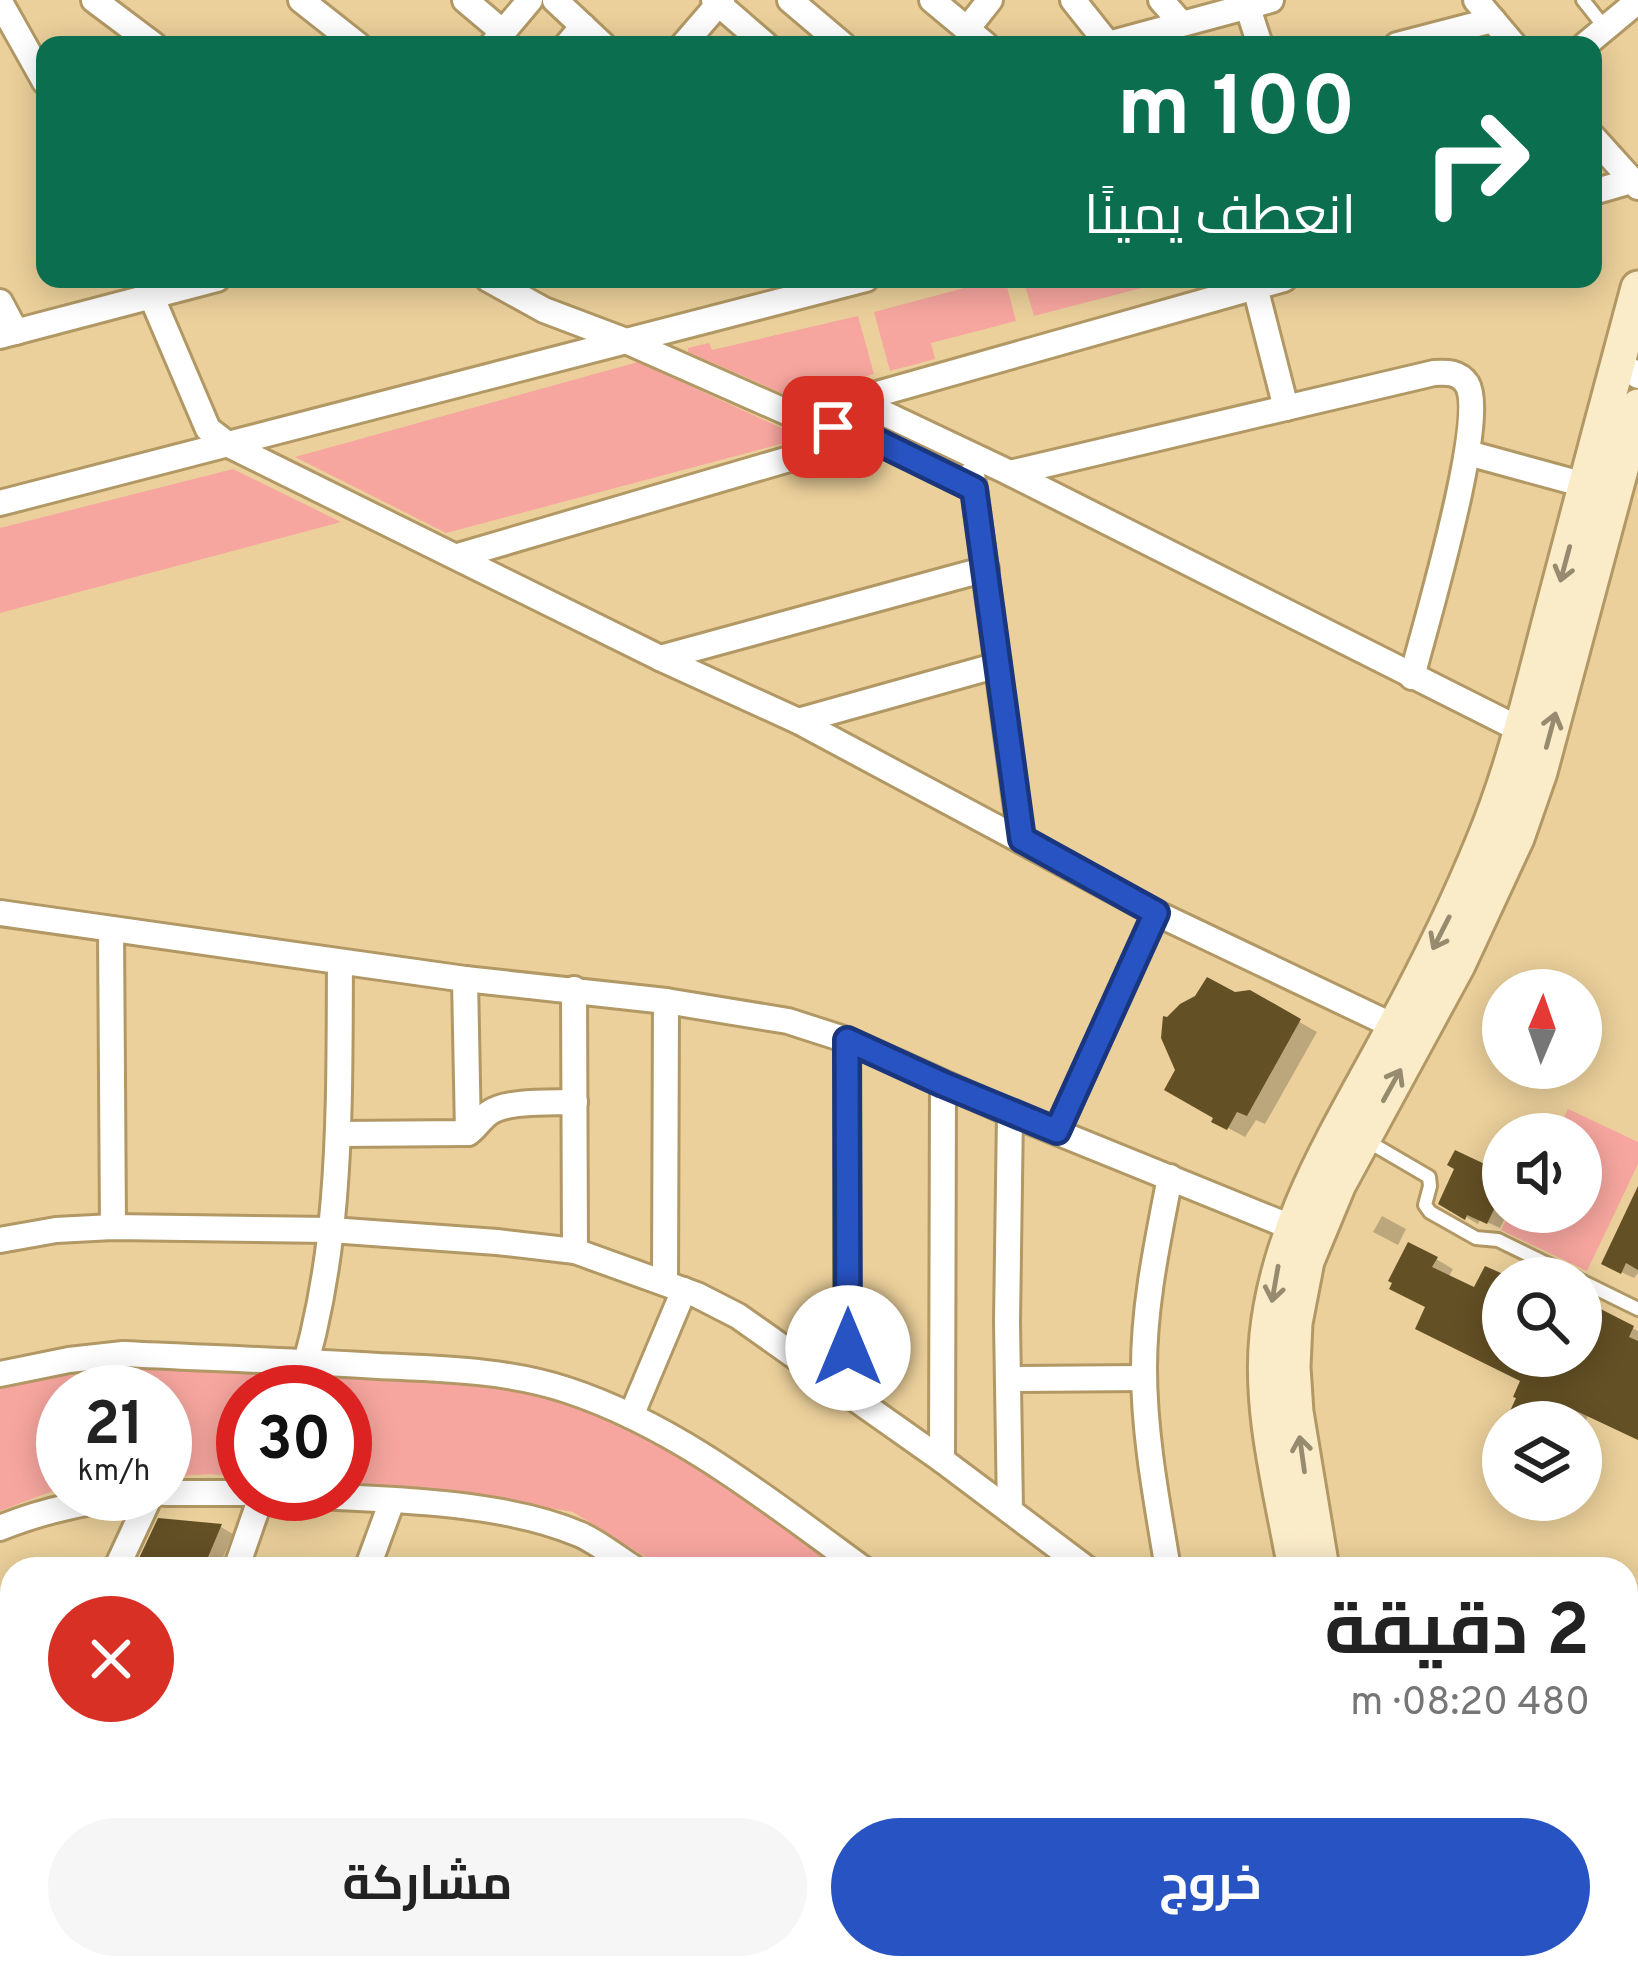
<!DOCTYPE html>
<html lang="ar">
<head>
<meta charset="utf-8">
<style>
  :root { --surface:#fff; --page:#f6f6f6; --text:#222; --muted:#767676; --accent:#2853c2 }
  body { margin:0; font-family:Overpass,Cairo,sans-serif; background:var(--page); color:var(--text); direction:rtl; height:100vh; display:flex; flex-direction:column; font-size:45px; white-space:nowrap }
  * { box-sizing:border-box; margin:0 }
  p { font-size:39px; color:var(--muted) }
  .icon { flex:none; width:66px; height:66px; fill:none; stroke:currentColor; stroke-width:2; stroke-linecap:round; stroke-linejoin:round }
  .map { position:relative; flex:1; overflow:hidden; direction:ltr }
  .side { position:absolute; left:0px; top:1557px; width:1638px; height:423px; display:flex; flex-direction:column; background:var(--surface); border-radius:36px 36px 0 0; box-shadow:0 6px 30px #0003; direction:rtl }
  .side>* { flex:none }
  .hud { position:absolute; left:36px; top:36px; width:1566px; height:252px; border-radius:24px; box-shadow:0 6px 30px #0003; direction:rtl; background:#0b6e4f; color:#fff; overflow:hidden }
  .needle { width:78px; rotate:2deg }
  .controls { position:absolute; left:1482px; top:969px; display:grid; gap:24px }
  .controls a { display:grid; place-items:center; width:120px; height:120px; border-radius:50%; background:var(--surface); box-shadow:0 6px 30px #0003; font-size:60px }
  .speed { position:absolute; left:36px; top:1365px; display:flex; gap:24px; font-size:60px; font-weight:700; text-align:center }
  .speed>* { display:grid; place-content:center; width:156px; height:156px; border-radius:50%; background:var(--surface); box-shadow:0 6px 30px #0003; line-height:1 }
  .speed small { font-size:30px; font-weight:400 }
  .speed .limit { border:18px solid #d22; background:#fff; color:#111 }
  .pin { position:absolute; display:grid; place-items:center; width:102px; height:102px; color:#fff; margin:-51px; border-radius:24px; box-shadow:0 6px 18px #0006 }
  .me { position:absolute; width:132px; margin:-66px; rotate:0deg; stroke-linejoin:round; filter:drop-shadow(0 0 9px #0008) }
  .turn { display:flex; align-items:center; gap:42px; height:252px; padding:0 48px; font-size:54px }
  .turn .icon { width:156px; height:156px; stroke-width:2.5 }
  .turn b { display:block; font-size:84px; line-height:102px }
  .round { display:grid; place-items:center; flex:none; width:126px; height:126px; border-radius:63px; background:var(--page) }
  .summary { display:flex; align-items:center; justify-content:space-between; height:204px; padding:0 48px }
  h1 { font-size:72px; font-weight:700; line-height:90px }
  .cta { display:flex; gap:24px; margin-top:auto; padding:24px 48px }
  .cta a { flex:1; height:138px; border-radius:72px; background:var(--accent); color:#fff; font-size:48px; font-weight:700; line-height:138px; text-align:center }
  .cta a+a { background:var(--page); color:var(--text) }
  .map>svg:first-child { display:block }
</style>
</head>
<body>
<div class="map">
<svg width="1638" height="1979" viewBox="0 0 1638 1979">
  <rect width="100%" height="100%" fill="#ebd09b"/>
  <g fill="#f7a69f">
    <polygon points="967,279 1005,279 1016,321 931,343 935,359 890,371 874,312 968,287"/>
    <polygon points="1023,279 1176,279 1034,316"/>
    <polygon points="858,316 874,374 793,398 688,352 688,348 709,343 712,350"/>
    <polygon points="638,362 803,438 446,533 295,457"/>
    <polygon points="233,469 341,522 0,613 0,528"/>
    <polygon points="1568,1109 1638,1142 1638,1164 1587,1271 1501,1230 1510,1212 1581,1212 1581,1134 1556,1134"/>
    <polygon points="125,1369 281,1373 479,1385 565,1401 673,1451 745,1498 842,1569 665,1569 573,1512 441,1489 345,1483 345,1392 243,1392 243,1477 210,1474 165,1477 165,1392 63,1392 63,1487 0,1511 0,1389 48,1378"/>
  </g>
  <g fill="#0003">
    <polygon points="1249,993 1317,1032 1265,1124 1256,1120 1245,1137 1215,1121 1234,995"/>
    <polygon points="1489,1169 1502,1176 1500,1180 1503,1181 1503,1212 1508,1212 1500,1228 1480,1219 1478,1224 1442,1203"/>
    <polygon points="1638,1193 1638,1273 1634,1278 1617,1270"/>
    <polygon points="1382,1216 1406,1229 1398,1245 1373,1232"/>
    <polygon points="1436,1259 1453,1269 1448,1278 1476,1291 1487,1270 1504,1278 1503,1356 1581,1356 1581,1302 1638,1331 1638,1439 1588,1415 1585,1423 1508,1422 1523,1381 1428,1307 1410,1298"/>
    <polygon points="160,1522 221,1527 233,1534 218,1569 138,1569"/>
    <polygon points="12,1876 12,1962 5,1965 0,1962 0,1900 5,1897"/>
    <polygon points="134,1968 196,1968 200,1979 138,1979"/>
  </g>
  <g fill="#645025">
    <polygon points="1207,977 1235,992 1250,990 1301,1019 1247,1116 1237,1112 1227,1130 1211,1122 1213,1118 1164,1090 1175,1070 1161,1038 1163,1016 1167,1017 1180,1004 1195,996"/>
    <polygon points="1455,1150 1491,1167 1489,1171 1503,1178 1503,1190 1487,1224 1467,1215 1465,1220 1438,1204 1454,1169 1447,1165"/>
    <polygon points="1638,1186 1638,1270 1626,1263 1621,1274 1601,1264"/>
    <polygon points="1408,1242 1438,1257 1432,1267 1474,1287 1485,1266 1503,1274 1503,1356 1581,1356 1581,1299 1634,1326 1629,1337 1638,1341 1638,1440 1570,1408 1559,1422 1505,1422 1516,1398 1513,1397 1520,1381 1415,1329 1425,1307 1389,1289 1392,1283 1388,1281"/>
    <polygon points="158,1518 222,1524 203,1569 134,1569"/>
  </g>
  <g fill="none" stroke-linecap="round" stroke-linejoin="round">
    <defs>
      <g id="service">
        <polyline points="1583,0 1606,29"/>
        <polyline points="1057,1131 1156,914"/>
        <polyline points="1364,1139 1429,1177 1430,1186 1425,1205 1430,1212 1476,1238 1498,1240 1576,1278"/>
        <polyline points="1581,1281 1638,1309"/>
      </g>
      <g id="minor">
        <polyline points="94,0 154,45"/>
        <polyline points="301,0 358,45"/>
        <polyline points="465,0 503,32"/>
        <polyline points="555,0 603,45"/>
        <polyline points="714,0 766,45"/>
        <polyline points="790,0 843,45"/>
        <polyline points="932,0 986,45"/>
        <polyline points="1073,0 1108,44 1271,0"/>
        <polyline points="1161,0 1181,23"/>
        <polyline points="1476,0 1514,45"/>
        <polyline points="0,2 45,82"/>
        <polyline points="1248,8 1260,45"/>
        <polyline points="967,29 990,0"/>
        <polyline points="492,45 530,0"/>
        <polyline points="567,45 583,26"/>
        <polyline points="683,45 722,0"/>
        <polyline points="1397,45 1493,20"/>
        <polyline points="1585,45 1638,1"/>
        <polyline points="1593,137 1638,187"/>
        <polyline points="1593,192 1631,181"/>
        <polyline points="144,279 208,429 229,445 660,658 798,721 1156,913 1406,1032"/>
        <polyline points="488,279 544,310 626,341 800,418 866,436 974,489"/>
        <polyline points="1253,279 1286,408"/>
        <polyline points="0,302 16,332"/>
        <polyline points="0,336 217,279"/>
        <polyline points="1618,361 1638,376"/>
        <polyline points="856,400 1010,473 1521,730"/>
        <polyline points="802,418 856,400 1284,279"/>
        <polyline points="1468,453 1585,485"/>
        <path d="M1010,473L1434,373C1447,372 1459,372 1467,384C1488,419 1424,629 1412,677"/>
        <polyline points="972,474 1021,839"/>
        <polyline points="0,503 866,279"/>
        <polyline points="458,556 864,437"/>
        <polyline points="660,658 986,569"/>
        <polyline points="798,721 998,665"/>
        <polyline points="0,913 465,979 666,1001 788,1021 847,1040 1010,1113 1308,1234"/>
        <polyline points="111,929 113,1227"/>
        <polyline points="465,979 468,1133"/>
        <polyline points="574,989 575,1251"/>
        <polyline points="847,1040 847,1392"/>
        <polyline points="1010,1113 1007,1322 1010,1511"/>
        <path d="M339,1134L468,1133C477,1127 480,1119 489,1113C506,1100 552,1103 575,1102"/>
        <polyline points="0,1240 56,1230 113,1227 331,1230 497,1242 575,1251 697,1295 738,1316 942,1460 1087,1569"/>
        <polyline points="665,1283 666,1001"/>
        <path d="M0,1374L69,1360L123,1354C208,1358 293,1361 378,1366C441,1369 507,1370 567,1390C677,1426 771,1502 863,1569"/>
        <polyline points="1008,1379 1144,1378"/>
        <path d="M297,1392C343,1252 339,1107 340,962"/>
        <polyline points="631,1416 684,1290"/>
        <polyline points="942,1460 943,1084"/>
        <polyline points="165,1493 243,1493"/>
        <path d="M273,1494C365,1499 495,1498 579,1534C598,1542 617,1558 635,1569"/>
        <path d="M0,1528C46,1509 92,1501 141,1494"/>
        <polyline points="116,1569 151,1494"/>
        <polyline points="236,1569 262,1494"/>
        <polyline points="367,1569 392,1501"/>
        <path d="M1168,1569C1157,1502 1144,1436 1144,1368C1144,1303 1158,1240 1170,1177"/>
        <polyline points="0,1639 12,1637"/>
        <polyline points="0,1860 12,1836"/>
        <polyline points="237,1968 241,1979"/>
        <polyline points="449,1968 454,1979"/>
        <polyline points="579,1968 584,1979"/>
        <polyline points="687,1968 695,1979"/>
        <polyline points="942,1968 956,1979"/>
        <polyline points="1171,1968 1185,1979"/>
        <polyline points="83,1979 87,1968"/>
        <polyline points="316,1979 342,1968"/>
      </g>
      <g id="secondary">
        <path d="M1295,1569C1282,1494 1259,1412 1267,1335C1279,1220 1341,1127 1394,1027C1427,966 1458,903 1484,839C1515,764 1533,683 1554,604C1581,499 1610,393 1638,288"/>
        <polyline points="1322,1569 1296,1412 1293,1367 1295,1323 1307,1261 1339,1184 1458,965 1517,838 1540,772 1638,406"/>
        <polyline points="1392,1968 1392,1979"/>
        <polyline points="1360,1979 1360,1968"/>
      </g>
    </defs>
    <use href="#service" stroke="#b19864" stroke-width="18"/>
    <use href="#minor" stroke="#b19864" stroke-width="30"/>
    <use href="#secondary" stroke="#b19864" stroke-width="39"/>
    <use href="#service" stroke="#fff" stroke-width="12"/>
    <use href="#minor" stroke="#fff" stroke-width="24"/>
    <use href="#secondary" stroke="#faebc9" stroke-width="33"/>
  </g>
  <defs><path id="oneway-shaft" d="M-6 0H5M1.5-3L5.5 0L1.5 3" fill="none" stroke-width="1.6" stroke-linecap="round" stroke-linejoin="round" transform="scale(3)"/></defs>
  <g stroke="#978b6f">
    <use href="#oneway-shaft" transform="translate(1565 564) rotate(105)"/>
    <use href="#oneway-shaft" transform="translate(1551 730) rotate(-75)"/>
    <use href="#oneway-shaft" transform="translate(1441 933) rotate(117)"/>
    <use href="#oneway-shaft" transform="translate(1392 1085) rotate(-61)"/>
    <use href="#oneway-shaft" transform="translate(1275 1284) rotate(100)"/>
    <use href="#oneway-shaft" transform="translate(1302 1454) rotate(-98)"/>
  </g>
  <g fill="none" stroke-linecap="round" stroke-linejoin="round">
    <defs>
      <polyline id="route" points="833,427 866,436 974,489 1022,839 1156,913 1057,1131 943,1084 847,1040 848,1348"/>
    </defs>
    <use href="#route" stroke="#1a367e" stroke-width="30"/>
    <use href="#route" stroke="#2853c2" stroke-width="21"/>
  </g>
</svg>
<div class="controls">
<a><svg class="needle" viewBox="-14 -14 28 28"><path d="M0-13l5 13h-10z" fill="#e53935"/><path d="M0 13l5-13h-10z" fill="#767676"/></svg></a>
<a><svg class="icon" aria-label="sound" viewBox="0 0 24 24"><path d="M4 9h4l5-4v14l-5-4H4zM17 9q2 3 0 6"/></svg></a>
<a><svg class="icon" aria-label="search" viewBox="0 0 24 24"><circle cx="10" cy="10" r="6"/><path d="M15 15l6 6"/></svg></a>
<a><svg class="icon" aria-label="layers" viewBox="0 0 24 24"><path d="M12 4l9 5-9 5-9-5zM3 14l9 5 9-5"/></svg></a>
</div>
<div class="speed"><div>21<small>km/h</small></div><div class="limit">30</div></div>
<div class="pin" style="left:833px;top:427px;background:#d93025"><svg class="icon" aria-label="arrive" viewBox="0 0 24 24"><path d="M6 21V4h12l-3 4 3 4H6"/></svg></div>
<svg class="me" style="left:848px;top:1348px" viewBox="-20 -20 40 40"><circle r="19" fill="#fff"/><path d="M0-13L10 11 0 6-10 11z" fill="#2853c2"/></svg>
<div class="hud">
<div class="turn"><svg class="icon" aria-label="right" viewBox="0 0 24 24"><path d="M7 20v-9h11M14 6l5 5-5 5"/></svg><div><b>100 m</b>انعطف يمينًا</div></div>
</div>
<section class="side">
<div class="summary"><div><h1>2 دقيقة</h1><p>480 m · 08:20</p></div><a class="round" style="background:#d93025;color:#fff"><svg class="icon" aria-label="close" viewBox="0 0 24 24"><path d="M6 6l12 12M18 6L6 18"/></svg></a></div>
<div class="cta"><a>خروج</a><a>مشاركة</a></div>
</section>
</div>
</body>
</html>
